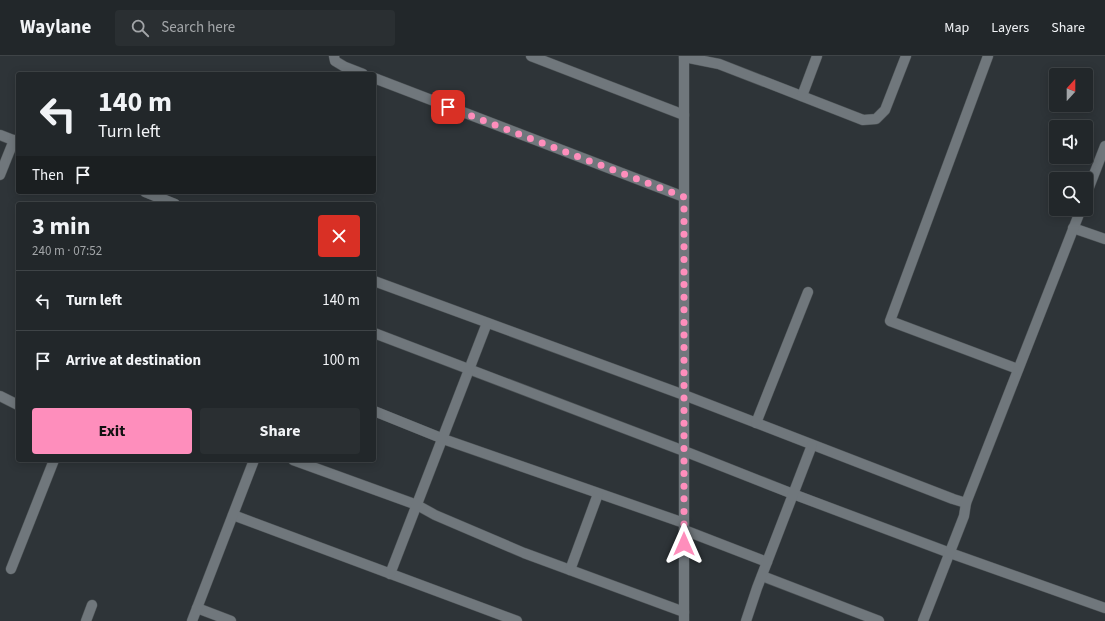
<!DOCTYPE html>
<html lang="en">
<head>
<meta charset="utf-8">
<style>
  :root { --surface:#22272a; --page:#2a2f32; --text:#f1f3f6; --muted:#a2a5a8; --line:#3f4447; --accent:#fe8ebc }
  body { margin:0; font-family:"Source Sans 3",sans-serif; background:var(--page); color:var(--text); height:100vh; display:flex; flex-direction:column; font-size:15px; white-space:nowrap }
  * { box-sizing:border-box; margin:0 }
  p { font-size:13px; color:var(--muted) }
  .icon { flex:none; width:22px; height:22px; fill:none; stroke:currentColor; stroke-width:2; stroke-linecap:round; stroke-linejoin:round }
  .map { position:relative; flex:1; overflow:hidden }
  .panel { position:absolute; left:16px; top:146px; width:360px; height:260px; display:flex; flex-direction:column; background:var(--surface); border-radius:4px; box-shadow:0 2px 10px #0003,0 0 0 1px var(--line) }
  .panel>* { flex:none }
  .hud { position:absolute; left:16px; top:16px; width:360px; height:122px; border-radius:4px; box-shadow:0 2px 10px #0003,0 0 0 1px var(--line); background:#22272a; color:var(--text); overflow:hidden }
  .needle { width:26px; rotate:21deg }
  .controls { position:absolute; left:1049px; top:12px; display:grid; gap:8px }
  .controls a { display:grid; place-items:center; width:44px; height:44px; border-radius:4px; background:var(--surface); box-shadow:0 2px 10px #0003,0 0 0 1px var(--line); font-size:20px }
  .pin { position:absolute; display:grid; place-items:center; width:34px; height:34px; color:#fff; margin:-17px; border-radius:8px; box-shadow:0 2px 6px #0006 }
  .me { position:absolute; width:44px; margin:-22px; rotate:0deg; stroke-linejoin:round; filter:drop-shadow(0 0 3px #0008) }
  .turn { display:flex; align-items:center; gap:14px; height:84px; padding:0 16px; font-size:18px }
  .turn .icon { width:52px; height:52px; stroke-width:2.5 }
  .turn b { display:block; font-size:28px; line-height:34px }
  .then { display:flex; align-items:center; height:38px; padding:0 16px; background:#0003; gap:8px; font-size:15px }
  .round { display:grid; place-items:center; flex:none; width:42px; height:42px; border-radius:4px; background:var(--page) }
  .headline { display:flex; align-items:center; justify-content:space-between; height:68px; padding:0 16px }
  h1 { font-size:24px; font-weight:700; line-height:30px }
  .action { display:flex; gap:8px; margin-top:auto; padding:8px 16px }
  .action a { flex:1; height:46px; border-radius:4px; background:var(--accent); color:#111; font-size:16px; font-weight:700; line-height:46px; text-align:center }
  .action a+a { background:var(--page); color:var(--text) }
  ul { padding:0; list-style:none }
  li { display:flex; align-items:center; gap:12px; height:60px; padding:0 16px; border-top:1px solid var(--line) }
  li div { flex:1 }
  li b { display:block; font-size:15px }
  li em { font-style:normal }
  header { display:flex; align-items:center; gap:24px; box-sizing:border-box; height:56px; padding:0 20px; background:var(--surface); border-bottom:1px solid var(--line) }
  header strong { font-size:19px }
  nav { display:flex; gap:22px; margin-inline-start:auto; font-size:14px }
  .search { width:280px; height:36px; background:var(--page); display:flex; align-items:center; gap:10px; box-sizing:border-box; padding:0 14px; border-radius:4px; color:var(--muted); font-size:15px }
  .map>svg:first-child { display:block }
</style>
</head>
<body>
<header>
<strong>Waylane</strong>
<div class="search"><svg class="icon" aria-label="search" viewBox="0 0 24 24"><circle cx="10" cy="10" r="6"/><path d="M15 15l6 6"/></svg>Search here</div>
<nav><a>Map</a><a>Layers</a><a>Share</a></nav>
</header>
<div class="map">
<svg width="1105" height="565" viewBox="0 0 1105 565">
  <rect width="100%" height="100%" fill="#2e3438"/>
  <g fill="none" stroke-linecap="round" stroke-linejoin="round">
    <defs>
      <g id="minor">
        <polyline points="334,0 335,5 345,11 363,18"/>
        <polyline points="531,0 684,59"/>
        <polyline points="988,0 890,265 1018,313"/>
        <polyline points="684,1 719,8 863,64 876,63 885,54 906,0"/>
        <polyline points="374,22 684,141"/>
        <polyline points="802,40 817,0"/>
        <polyline points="0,79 18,86"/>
        <polyline points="0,119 14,84"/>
        <polyline points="145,136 175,148"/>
        <polyline points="1086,139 1105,90"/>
        <polyline points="1073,172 1105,183"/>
        <polyline points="374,225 684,339 953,443 966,447"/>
        <polyline points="374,277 684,395 793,438 950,497 1105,552"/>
        <polyline points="0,340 18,349"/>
        <polyline points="374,355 446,384 684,467"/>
        <polyline points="756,367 808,236"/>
        <polyline points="293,404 417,449 435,459 524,497 684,556"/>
        <polyline points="233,459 517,565"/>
        <polyline points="684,474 767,506"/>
        <polyline points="11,513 54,404"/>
        <polyline points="570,514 598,438"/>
        <polyline points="390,518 487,267"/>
        <polyline points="762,520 879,565"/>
        <polyline points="197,552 231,565"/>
        <polyline points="86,565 92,549"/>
        <polyline points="192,565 254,404"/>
        <polyline points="684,565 684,0"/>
        <polyline points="746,565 757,532 812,389"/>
        <polyline points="923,565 964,460 966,447 1081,153"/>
      </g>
    </defs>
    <use href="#minor" stroke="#4d5356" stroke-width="11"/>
    <use href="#minor" stroke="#70777c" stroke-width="10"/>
  </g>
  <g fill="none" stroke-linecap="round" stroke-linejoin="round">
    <polyline stroke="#fe8ebc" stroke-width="7" stroke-dasharray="0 12.6" points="448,51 684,141 684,488"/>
  </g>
</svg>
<div class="controls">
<a><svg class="needle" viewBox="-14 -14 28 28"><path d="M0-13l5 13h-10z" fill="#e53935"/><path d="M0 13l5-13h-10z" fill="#a2a5a8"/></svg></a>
<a><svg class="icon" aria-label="sound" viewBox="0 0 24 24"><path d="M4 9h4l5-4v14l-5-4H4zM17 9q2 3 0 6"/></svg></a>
<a><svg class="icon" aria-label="search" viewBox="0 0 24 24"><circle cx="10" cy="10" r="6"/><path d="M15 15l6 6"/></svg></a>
</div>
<div class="pin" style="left:448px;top:51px;background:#d93025"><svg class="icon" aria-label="arrive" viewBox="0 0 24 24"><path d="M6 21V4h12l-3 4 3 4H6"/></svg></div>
<svg class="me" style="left:684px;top:488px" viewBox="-20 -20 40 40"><path d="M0-17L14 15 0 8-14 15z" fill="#fe8ebc" stroke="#fff" stroke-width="4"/></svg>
<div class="hud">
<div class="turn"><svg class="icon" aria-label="left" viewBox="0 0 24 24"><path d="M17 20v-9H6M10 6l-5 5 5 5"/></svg><div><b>140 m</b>Turn left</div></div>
<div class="then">Then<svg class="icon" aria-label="arrive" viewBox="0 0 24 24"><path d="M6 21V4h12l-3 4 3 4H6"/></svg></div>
</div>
<section class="panel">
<div class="headline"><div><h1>3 min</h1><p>240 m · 07:52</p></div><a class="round" style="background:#d93025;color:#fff"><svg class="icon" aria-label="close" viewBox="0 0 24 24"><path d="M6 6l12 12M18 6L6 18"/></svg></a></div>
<ul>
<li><svg class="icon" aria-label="left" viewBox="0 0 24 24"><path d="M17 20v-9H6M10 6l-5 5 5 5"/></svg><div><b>Turn left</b></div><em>140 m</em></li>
<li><svg class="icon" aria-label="arrive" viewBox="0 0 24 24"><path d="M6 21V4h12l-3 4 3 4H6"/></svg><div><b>Arrive at destination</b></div><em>100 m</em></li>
</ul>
<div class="action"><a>Exit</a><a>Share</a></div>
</section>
</div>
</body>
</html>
